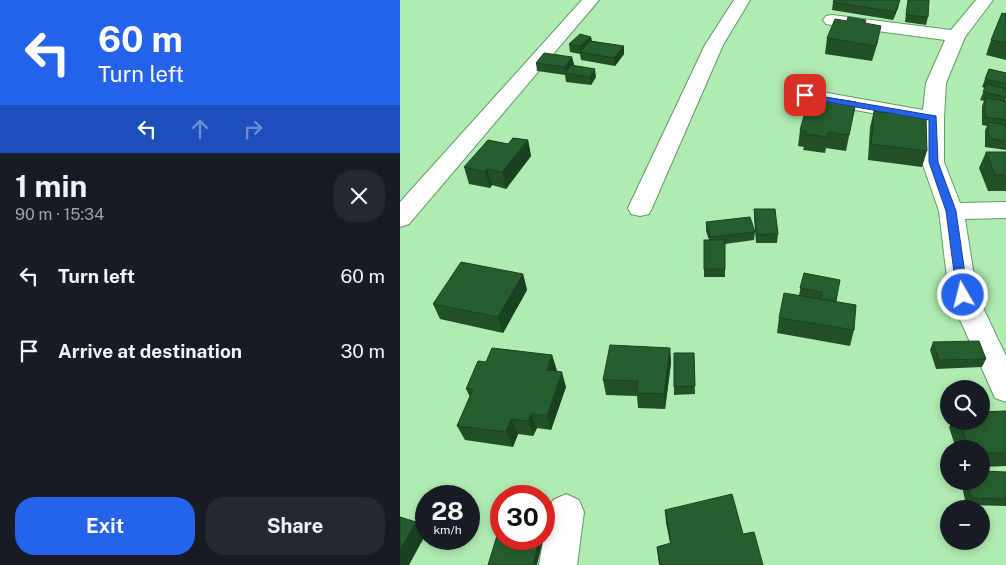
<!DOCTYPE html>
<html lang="en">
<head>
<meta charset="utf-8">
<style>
  :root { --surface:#171b24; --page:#242831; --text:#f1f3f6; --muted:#9ea1a6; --accent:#2563eb }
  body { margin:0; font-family:"Public Sans",sans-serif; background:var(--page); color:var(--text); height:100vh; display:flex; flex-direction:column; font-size:19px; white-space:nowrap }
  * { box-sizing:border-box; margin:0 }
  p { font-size:16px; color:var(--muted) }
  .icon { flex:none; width:28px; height:28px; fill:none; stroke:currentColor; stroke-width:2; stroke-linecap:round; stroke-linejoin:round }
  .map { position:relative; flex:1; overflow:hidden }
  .details { display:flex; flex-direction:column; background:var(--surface); width:400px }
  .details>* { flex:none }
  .top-card { background:#2563eb; color:#fff; overflow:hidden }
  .fabs { position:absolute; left:540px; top:380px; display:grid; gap:10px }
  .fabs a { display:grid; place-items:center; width:50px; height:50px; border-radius:50%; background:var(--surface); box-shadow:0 2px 8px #0003; font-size:25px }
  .speed { position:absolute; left:15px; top:485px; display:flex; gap:10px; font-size:25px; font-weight:700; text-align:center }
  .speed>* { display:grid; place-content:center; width:65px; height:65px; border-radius:50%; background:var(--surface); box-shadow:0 2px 8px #0003; line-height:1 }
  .speed small { font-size:12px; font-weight:400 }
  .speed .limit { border:8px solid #d22; background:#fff; color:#111 }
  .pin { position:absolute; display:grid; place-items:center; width:42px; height:42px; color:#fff; margin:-21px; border-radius:10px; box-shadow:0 2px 8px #0006 }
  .me { position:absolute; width:55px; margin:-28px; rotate:352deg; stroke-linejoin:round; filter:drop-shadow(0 0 4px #0008) }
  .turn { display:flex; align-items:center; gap:18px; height:105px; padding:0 15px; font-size:22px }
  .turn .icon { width:65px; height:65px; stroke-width:2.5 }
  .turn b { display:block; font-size:35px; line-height:42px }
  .lanes { display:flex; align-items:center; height:48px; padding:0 15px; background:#0003; justify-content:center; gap:25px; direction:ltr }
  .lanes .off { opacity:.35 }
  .round { display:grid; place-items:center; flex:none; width:52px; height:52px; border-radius:20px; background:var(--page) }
  .headline { display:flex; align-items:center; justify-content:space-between; height:85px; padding:0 15px }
  h1 { font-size:30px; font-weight:700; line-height:38px }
  .primary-button { display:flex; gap:10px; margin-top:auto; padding:10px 15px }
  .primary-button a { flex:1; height:58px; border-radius:20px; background:var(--accent); color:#fff; font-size:20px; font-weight:700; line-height:58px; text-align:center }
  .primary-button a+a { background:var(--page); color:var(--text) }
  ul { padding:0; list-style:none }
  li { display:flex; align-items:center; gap:15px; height:75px; padding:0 15px }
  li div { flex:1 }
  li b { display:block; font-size:19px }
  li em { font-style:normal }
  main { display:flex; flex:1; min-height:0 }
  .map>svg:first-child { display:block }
</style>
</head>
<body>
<main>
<section class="details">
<div class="top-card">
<div class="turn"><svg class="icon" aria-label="left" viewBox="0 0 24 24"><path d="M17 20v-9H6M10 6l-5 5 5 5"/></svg><div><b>60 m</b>Turn left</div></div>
<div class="lanes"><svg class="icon" aria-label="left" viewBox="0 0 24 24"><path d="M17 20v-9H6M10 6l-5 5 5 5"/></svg><svg class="icon off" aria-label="ahead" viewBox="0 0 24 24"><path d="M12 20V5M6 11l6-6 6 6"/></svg><svg class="icon off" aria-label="right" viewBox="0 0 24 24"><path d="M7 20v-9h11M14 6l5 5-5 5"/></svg></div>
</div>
<div class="headline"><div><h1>1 min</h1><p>90 m · 15:34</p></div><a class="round"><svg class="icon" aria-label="close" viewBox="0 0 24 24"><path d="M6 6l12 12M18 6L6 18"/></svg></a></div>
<ul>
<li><svg class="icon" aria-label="left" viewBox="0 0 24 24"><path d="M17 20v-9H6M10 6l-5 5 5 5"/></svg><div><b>Turn left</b></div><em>60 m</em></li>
<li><svg class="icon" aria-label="arrive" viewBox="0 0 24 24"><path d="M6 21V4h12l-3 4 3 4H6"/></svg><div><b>Arrive at destination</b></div><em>30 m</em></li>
</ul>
<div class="primary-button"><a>Exit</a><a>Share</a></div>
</section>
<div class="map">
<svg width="606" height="565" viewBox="0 0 606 565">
  <rect width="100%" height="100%" fill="#b0ebb2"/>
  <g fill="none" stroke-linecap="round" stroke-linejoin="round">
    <defs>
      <g id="minor">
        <polygon points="182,0 199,0 9,224 0,227 0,202"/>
        <polygon points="334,0 350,0 323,45 252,208 249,214 240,216 231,214 228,208 305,45"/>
        <polygon points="576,0 593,0 565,37 546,83 544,118 544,162 560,203 606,202 606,218 565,219 577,295 606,356 606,402 595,398 549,295 539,211 522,162 522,122 405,101 398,99 395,95 398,91 405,89 523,110 526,83 545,40 432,25 426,24 423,20 426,16 432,15 551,30"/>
        <polygon points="166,494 179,500 184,512 177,565 139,565 148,512 153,500"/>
      </g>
    </defs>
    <use href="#minor" stroke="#629a65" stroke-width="2"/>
    <use href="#minor" fill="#fff" fill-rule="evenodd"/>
  </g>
  <g fill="#225127">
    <polygon points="500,0 498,8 493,20 432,10 433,2"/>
    <polygon points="508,0 529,0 528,17 526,25 505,22"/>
    <polygon points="606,14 606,60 586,55 591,40"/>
    <polygon points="191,37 192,41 224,46 224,54 215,66 181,60 180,54 170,52 169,44"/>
    <polygon points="427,38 478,41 472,61 425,54"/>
    <polygon points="172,57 174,65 173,66 196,77 191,85 166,82 165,75 137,71 136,63"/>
    <polygon points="589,69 606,73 606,98 605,101 606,101 606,150 585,147 585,130 587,126 582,125 582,106 584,101 580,100 585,88 582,87"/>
    <polygon points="456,102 446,151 426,148 425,153 403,150 404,147 398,146 400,130"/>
    <polygon points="485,109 510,116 527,151 522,167 468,160 470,127 474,111 484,112"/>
    <polygon points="128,140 131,156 106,189 92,185 90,188 69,184 64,167 108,144"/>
    <polygon points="586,152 606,152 606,191 588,191 579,168"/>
    <polygon points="354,209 378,234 377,243 356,243 354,218"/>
    <polygon points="306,222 355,232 354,240 325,244 325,277 304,277 304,240 309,240 306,231"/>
    <polygon points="404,273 436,301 454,330 450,346 377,333 379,318 399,295"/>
    <polygon points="123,274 127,290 103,333 40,319 33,304"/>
    <polygon points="533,342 586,359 582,367 536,369 530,350"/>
    <polygon points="270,348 271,363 265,409 238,408 237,396 206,395 203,380"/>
    <polygon points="294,353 295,394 274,395 274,387"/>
    <polygon points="152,355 157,371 166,387 151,430 137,428 133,436 118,434 113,447 65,440 57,426 70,397 66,389"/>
    <polygon points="606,411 606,466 581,467 581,449 556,449 549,427 553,421 581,421"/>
    <polygon points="606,472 606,506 566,505 561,481 581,481"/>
    <polygon points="265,510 343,534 363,565 259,565 257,547 270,543 266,523"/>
  </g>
  <g fill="#1b4220">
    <polygon points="500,0 498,8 493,20 495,12"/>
    <polygon points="481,26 478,41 472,61 476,46"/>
    <polygon points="191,37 192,45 181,53 180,46"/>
    <polygon points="224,46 224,54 215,66 214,58"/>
    <polygon points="172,57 174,65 167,74 166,73 165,67"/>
    <polygon points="195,69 196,77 191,85 190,77"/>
    <polygon points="128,140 131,156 106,189 102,172"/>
    <polygon points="87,169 92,185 90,188 85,172"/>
    <polygon points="123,274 127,290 103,333 98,317"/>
    <polygon points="270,348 271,363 265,409 264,394"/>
    <polygon points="152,355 157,371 152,385 147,370"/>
    <polygon points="162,372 166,387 151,430 147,416"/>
    <polygon points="131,414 137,428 133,436 128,421"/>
    <polygon points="111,419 118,434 113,447 106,432"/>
    <polygon points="16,522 26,534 9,565 0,565 0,549"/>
    <polygon points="144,535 144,536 137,565 133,565 139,539 144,539"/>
  </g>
  <g fill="#275e2d" stroke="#1b4220">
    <polygon points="434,0 500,0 495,12 433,2"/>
    <polygon points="508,0 529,0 528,17 506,15"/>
    <polygon points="602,13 606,14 606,43 591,40"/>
    <polygon points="448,17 466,20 465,23 481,26 476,46 427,38 435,19 447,21"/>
    <polygon points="180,34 191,37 180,46 169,44"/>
    <polygon points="190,41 224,46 214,58 180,52"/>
    <polygon points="144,53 172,57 165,67 136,63"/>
    <polygon points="171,65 195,69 190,77 165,73"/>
    <polygon points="589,69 606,73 606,84 585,79"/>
    <polygon points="586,84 606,89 606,97 583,92"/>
    <polygon points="416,96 456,102 449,135 428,132 427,137 406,134 406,131 400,130 404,116 408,116"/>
    <polygon points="585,98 606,101 606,120 585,117"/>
    <polygon points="485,109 510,112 510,116 526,117 527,151 471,144 474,111 485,113"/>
    <polygon points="588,122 606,125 606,141 589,138"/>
    <polygon points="113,138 128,140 102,172 87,169 85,172 64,167 88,140 108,144"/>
    <polygon points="586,152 606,152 606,175 595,175"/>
    <polygon points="354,209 375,209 378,234 357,235"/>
    <polygon points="350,217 355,232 310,237 306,222"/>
    <rect x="304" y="240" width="21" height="29"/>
    <polygon points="61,262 123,274 98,317 33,304"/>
    <polygon points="404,273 440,280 436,301 420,299 422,292 400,288"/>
    <polygon points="384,293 456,305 454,330 379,318"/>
    <polygon points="579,341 586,359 539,360 533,342"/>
    <polygon points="210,345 270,348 264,394 236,393 238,381 203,380"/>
    <polygon points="92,348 152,355 147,370 162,372 147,416 131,414 128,421 111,419 106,432 57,426 73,389 66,389 78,361 86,362"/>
    <polygon points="274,353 294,353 295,386 274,387"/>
    <polygon points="606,411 606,453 581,453 581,449 569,449 560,421 581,421 581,412"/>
    <polygon points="581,471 606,472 606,499 571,498 567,481 581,481"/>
    <polygon points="332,494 343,534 354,532 363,565 260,565 257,547 271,543 265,510"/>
    <polygon points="0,517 16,522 0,549"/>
    <polygon points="100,526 101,527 101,539 139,539 133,565 88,565"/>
  </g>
  <polygon fill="#2563eb" stroke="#184099" points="402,93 536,116 538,162 556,211 568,295 567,298 559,298 557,295 546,211 529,162 529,120 405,98 402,97"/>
</svg>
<div class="fabs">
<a><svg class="icon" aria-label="search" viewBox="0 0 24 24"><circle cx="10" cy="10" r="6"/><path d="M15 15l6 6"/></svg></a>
<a>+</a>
<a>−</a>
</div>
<div class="speed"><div>28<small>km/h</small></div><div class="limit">30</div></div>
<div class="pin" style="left:405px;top:95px;background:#d93025"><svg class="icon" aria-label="arrive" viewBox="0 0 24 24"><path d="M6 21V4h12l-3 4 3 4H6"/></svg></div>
<svg class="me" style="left:563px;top:295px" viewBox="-20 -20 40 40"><circle r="17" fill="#2563eb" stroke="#fff" stroke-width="3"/><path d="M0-11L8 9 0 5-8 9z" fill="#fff"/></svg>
</div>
</main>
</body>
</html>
